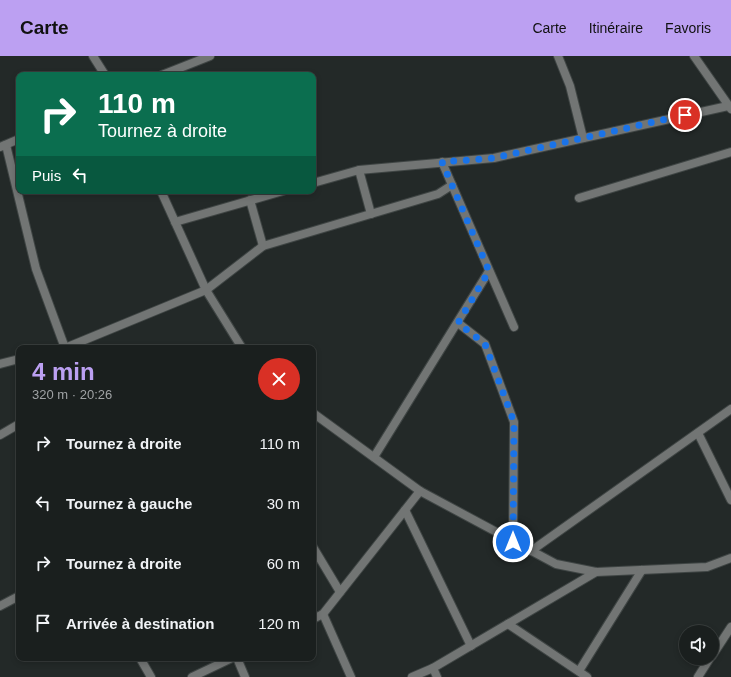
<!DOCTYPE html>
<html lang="fr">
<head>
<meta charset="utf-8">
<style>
  :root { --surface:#1a1f1e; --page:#272c2b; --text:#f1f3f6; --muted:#9fa2a4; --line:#383d3c; --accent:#bca0f2 }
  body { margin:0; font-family:Helvetica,sans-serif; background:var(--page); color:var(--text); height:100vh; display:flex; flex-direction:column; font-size:15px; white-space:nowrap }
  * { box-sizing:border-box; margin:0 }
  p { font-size:13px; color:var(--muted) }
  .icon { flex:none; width:22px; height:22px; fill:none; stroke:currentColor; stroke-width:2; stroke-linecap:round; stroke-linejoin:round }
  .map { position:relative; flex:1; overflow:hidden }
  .drawer { position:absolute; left:16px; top:289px; width:300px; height:316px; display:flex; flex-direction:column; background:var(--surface); border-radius:8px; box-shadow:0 2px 6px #0003,0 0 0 1px var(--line) }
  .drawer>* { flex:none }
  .guide { position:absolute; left:16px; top:16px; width:300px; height:122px; border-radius:8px; box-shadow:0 2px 6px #0003,0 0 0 1px var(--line); background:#0b6e4f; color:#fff; overflow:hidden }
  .fabs { position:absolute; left:679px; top:569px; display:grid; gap:8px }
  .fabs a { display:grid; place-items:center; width:40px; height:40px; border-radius:50%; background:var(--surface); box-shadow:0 2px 6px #0003,0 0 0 1px var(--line); font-size:20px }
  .pin { position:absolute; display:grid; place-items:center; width:34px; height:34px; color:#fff; margin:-17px; border:2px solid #fff; border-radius:50%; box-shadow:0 1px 4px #0007 }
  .me { position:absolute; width:44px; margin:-22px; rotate:0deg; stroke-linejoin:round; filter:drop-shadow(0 0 3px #0008) }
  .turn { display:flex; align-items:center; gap:14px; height:84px; padding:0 16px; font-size:18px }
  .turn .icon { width:52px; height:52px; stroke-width:2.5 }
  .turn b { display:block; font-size:28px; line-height:34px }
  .then { display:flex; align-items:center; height:38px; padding:0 16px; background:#0003; gap:8px; font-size:15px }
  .round { display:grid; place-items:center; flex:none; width:42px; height:42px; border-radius:21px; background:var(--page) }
  .headline { display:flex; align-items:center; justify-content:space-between; height:68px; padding:0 16px }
  h1 { font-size:24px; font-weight:800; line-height:30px; color:var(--accent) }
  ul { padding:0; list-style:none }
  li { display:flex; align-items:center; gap:12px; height:60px; padding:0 16px }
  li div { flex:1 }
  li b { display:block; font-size:15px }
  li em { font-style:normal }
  header { display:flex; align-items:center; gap:24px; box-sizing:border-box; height:56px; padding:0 20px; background:var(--accent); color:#111 }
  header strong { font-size:19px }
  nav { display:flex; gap:22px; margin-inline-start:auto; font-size:14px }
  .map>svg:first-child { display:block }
</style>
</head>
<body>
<header>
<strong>Carte</strong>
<nav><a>Carte</a><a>Itinéraire</a><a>Favoris</a></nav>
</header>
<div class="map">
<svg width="731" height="621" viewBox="0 0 731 621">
  <rect width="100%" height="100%" fill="#232928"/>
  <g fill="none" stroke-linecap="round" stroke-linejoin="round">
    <defs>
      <g id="street">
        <polyline points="93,0 105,19"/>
        <polyline points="558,0 570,30 583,82"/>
        <polyline points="694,0 731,53"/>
        <polyline points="162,19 210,0"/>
        <polyline points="6,89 36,213 65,292 206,234 263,190 438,138 452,129"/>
        <polyline points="0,91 19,83"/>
        <polyline points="442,106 514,271"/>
        <polyline points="359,114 371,158"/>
        <polyline points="313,127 359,114 494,102 728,50"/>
        <polyline points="161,135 206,234 242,292"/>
        <polyline points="579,142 731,96"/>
        <polyline points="250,144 263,190"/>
        <polyline points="175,166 283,135"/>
        <polyline points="458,267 485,288 514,366 513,486"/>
        <polyline points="0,308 19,303"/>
        <polyline points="313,357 420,435 556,508 596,516 707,511 731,502"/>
        <polyline points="698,377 731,444"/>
        <polyline points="0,379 19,368"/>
        <polyline points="374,401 489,215"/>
        <polyline points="405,454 471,590"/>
        <polyline points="313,491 340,536"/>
        <polyline points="531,495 731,353"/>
        <polyline points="0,550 19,540"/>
        <polyline points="323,558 351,621"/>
        <polyline points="313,563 323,558 420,435"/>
        <polyline points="508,568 587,621"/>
        <polyline points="712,600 731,571"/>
        <polyline points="140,602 151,621"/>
        <polyline points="237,602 245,621"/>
        <polyline points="433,612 437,621"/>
        <polyline points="579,615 642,514"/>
        <polyline points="192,621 232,602"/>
        <polyline points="412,621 433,612 596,516"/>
        <polyline points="698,621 710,602"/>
      </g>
    </defs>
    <use href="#street" stroke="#3f4544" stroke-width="10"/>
    <use href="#street" stroke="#727574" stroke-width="8"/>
  </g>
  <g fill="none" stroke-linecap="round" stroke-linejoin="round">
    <polyline stroke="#1a73e8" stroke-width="7" stroke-dasharray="0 12.6" points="513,486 514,366 485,288 458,267 489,215 442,106 494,102 685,59"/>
  </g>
</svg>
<div class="fabs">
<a><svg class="icon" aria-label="sound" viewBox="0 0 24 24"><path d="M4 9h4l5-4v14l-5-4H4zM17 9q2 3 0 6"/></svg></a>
</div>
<div class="pin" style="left:685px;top:59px;background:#d93025"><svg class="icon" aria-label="arrive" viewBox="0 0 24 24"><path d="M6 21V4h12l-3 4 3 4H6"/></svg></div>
<svg class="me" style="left:513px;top:486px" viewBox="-20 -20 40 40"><circle r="17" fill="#1a73e8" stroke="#fff" stroke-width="3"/><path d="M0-11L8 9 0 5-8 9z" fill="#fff"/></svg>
<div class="guide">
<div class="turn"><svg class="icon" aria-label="right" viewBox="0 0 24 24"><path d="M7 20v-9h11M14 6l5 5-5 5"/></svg><div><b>110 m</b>Tournez à droite</div></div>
<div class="then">Puis<svg class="icon" aria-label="left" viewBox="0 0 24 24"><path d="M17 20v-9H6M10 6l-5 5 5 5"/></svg></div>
</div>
<section class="drawer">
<div class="headline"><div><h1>4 min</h1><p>320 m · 20:26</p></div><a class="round" style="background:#d93025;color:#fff"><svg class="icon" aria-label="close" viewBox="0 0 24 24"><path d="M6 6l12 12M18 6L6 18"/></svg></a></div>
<ul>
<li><svg class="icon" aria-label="right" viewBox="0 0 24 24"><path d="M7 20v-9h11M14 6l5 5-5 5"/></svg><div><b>Tournez à droite</b></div><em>110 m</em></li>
<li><svg class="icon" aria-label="left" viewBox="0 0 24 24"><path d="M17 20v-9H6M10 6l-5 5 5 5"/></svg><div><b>Tournez à gauche</b></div><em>30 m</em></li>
<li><svg class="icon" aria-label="right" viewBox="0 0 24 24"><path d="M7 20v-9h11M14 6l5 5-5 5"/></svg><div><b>Tournez à droite</b></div><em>60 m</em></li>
<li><svg class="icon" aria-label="arrive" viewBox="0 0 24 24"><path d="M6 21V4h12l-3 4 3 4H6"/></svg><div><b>Arrivée à destination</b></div><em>120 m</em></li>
</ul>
</section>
</div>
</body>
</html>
